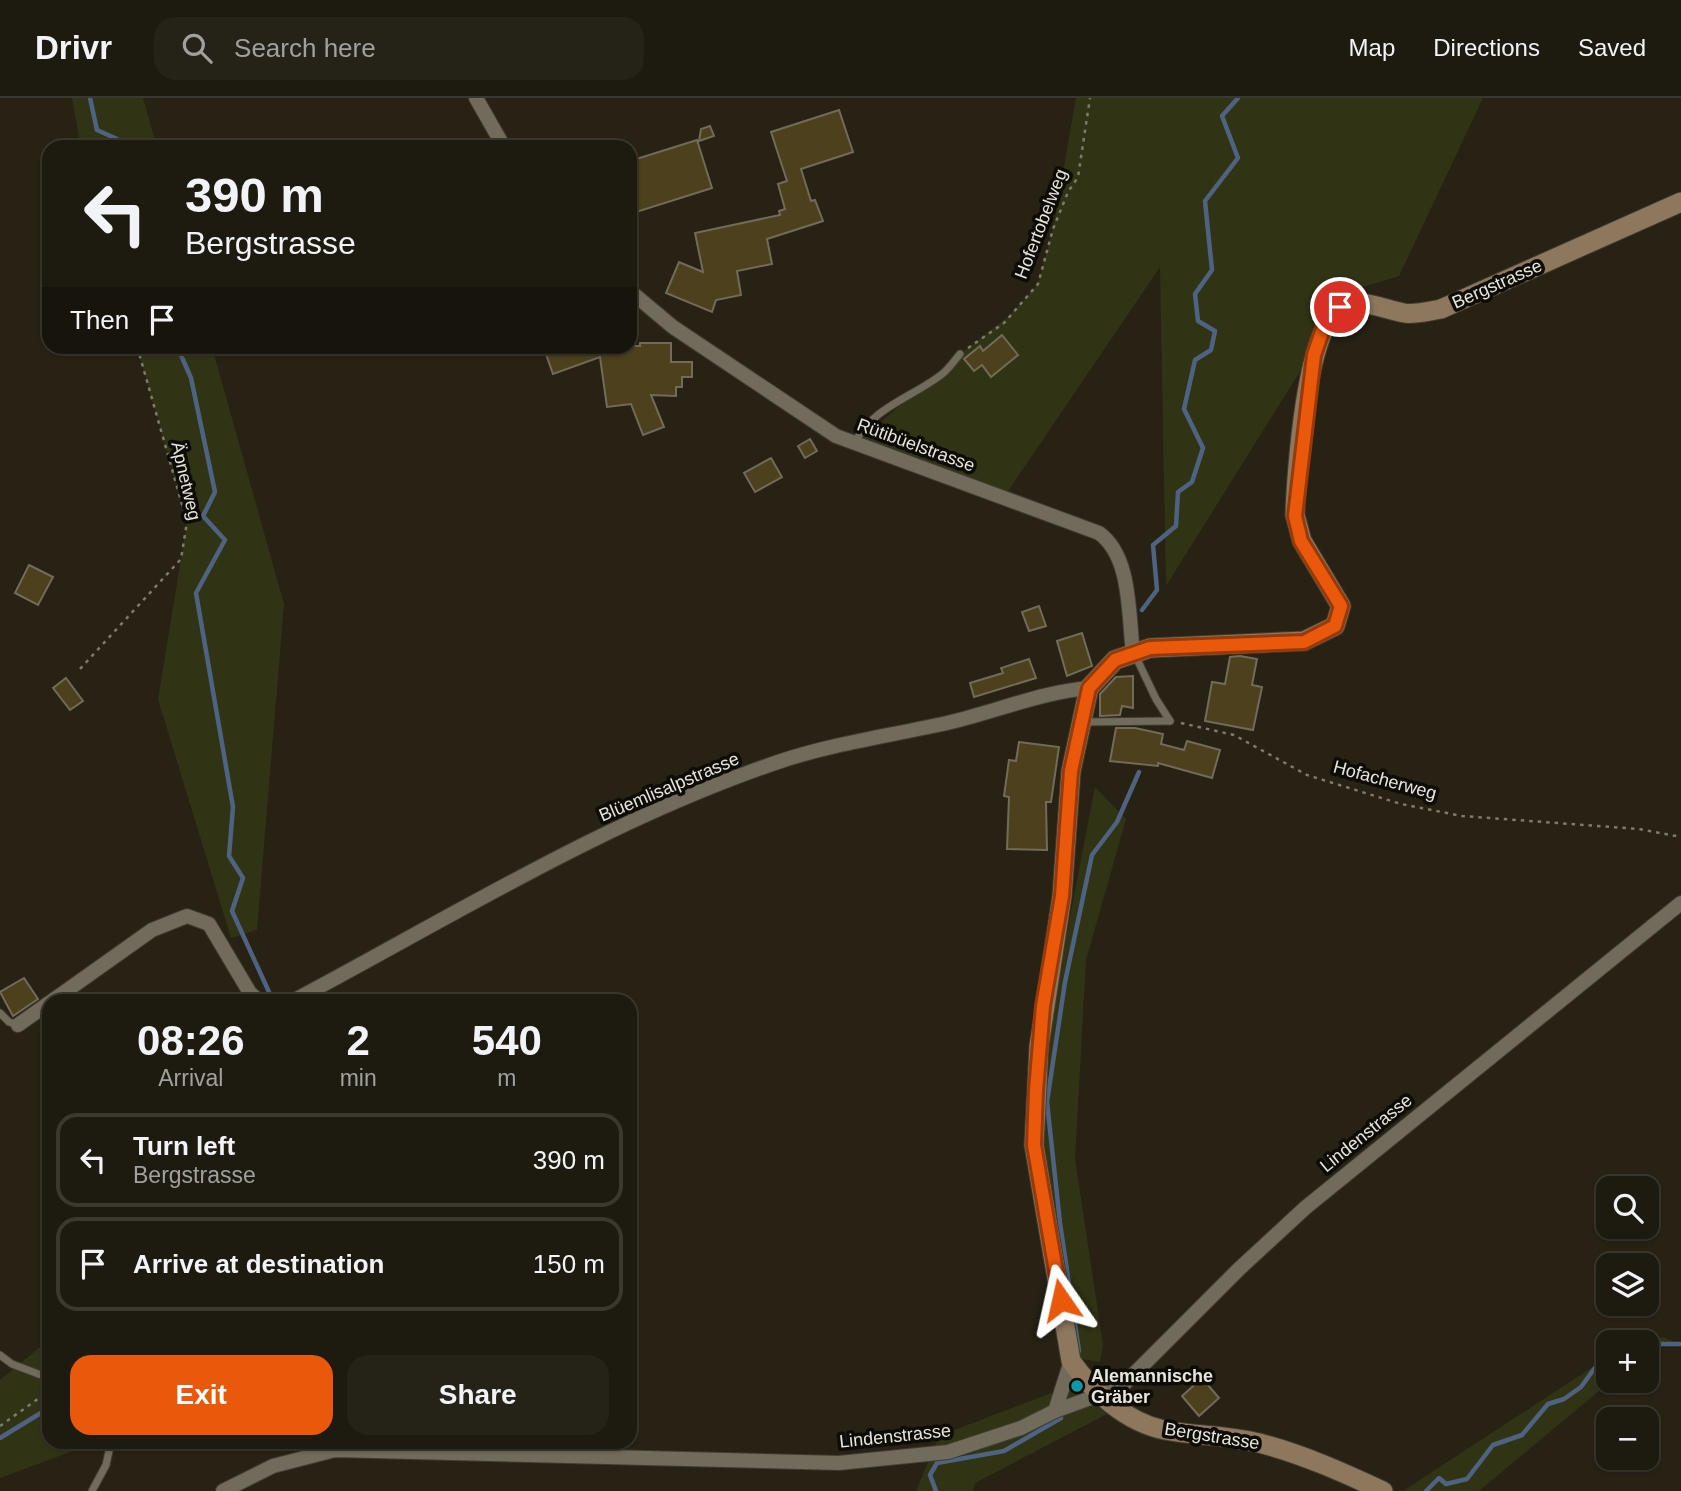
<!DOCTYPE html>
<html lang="en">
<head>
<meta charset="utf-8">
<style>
  :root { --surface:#1d1a0f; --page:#252318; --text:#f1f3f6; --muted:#a0a19e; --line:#3b382f; --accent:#ea580c }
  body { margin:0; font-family:Helvetica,sans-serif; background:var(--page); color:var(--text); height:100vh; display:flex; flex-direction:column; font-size:26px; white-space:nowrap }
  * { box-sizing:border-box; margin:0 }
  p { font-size:23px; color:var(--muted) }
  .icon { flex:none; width:38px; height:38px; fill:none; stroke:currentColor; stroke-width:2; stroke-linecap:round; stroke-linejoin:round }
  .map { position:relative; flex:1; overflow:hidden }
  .details { position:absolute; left:42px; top:896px; width:595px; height:455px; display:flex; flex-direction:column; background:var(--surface); border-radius:21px; box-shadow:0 2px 5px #0004,0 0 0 2px var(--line) }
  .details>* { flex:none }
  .guide { position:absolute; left:42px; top:42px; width:595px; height:214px; border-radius:21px; box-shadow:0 2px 5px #0004,0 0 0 2px var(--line); background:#1d1a0f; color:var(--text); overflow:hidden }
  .fabs { position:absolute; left:1596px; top:1078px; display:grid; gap:14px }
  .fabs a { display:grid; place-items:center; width:63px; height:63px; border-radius:14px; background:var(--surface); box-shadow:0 2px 5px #0004,0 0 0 2px var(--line); font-size:35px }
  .pin { position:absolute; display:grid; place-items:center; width:60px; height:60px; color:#fff; margin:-30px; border:4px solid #fff; border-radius:50%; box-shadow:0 2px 7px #0007 }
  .me { position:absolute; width:77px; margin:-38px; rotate:349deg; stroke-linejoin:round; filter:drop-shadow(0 0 5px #0008) }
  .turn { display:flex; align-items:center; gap:24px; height:147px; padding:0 28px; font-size:32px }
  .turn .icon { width:91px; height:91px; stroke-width:2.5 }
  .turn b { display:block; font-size:49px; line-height:60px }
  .then { display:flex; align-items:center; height:66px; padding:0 28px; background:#0003; gap:14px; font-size:26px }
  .eta { display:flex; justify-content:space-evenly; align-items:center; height:119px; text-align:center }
  .eta b { font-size:42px; font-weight:700; line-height:49px }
  .action { display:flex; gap:14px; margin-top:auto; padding:14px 28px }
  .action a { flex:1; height:80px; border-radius:21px; background:var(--accent); color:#fff; font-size:28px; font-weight:700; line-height:80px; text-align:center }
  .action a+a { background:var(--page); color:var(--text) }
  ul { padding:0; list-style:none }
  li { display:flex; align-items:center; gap:21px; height:94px; margin:0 14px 10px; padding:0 14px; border:4px solid var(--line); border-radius:21px }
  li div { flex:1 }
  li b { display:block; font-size:26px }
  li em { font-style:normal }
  header { display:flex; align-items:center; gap:42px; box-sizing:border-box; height:98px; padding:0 35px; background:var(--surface); border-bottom:2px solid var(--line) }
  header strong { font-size:33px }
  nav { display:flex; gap:38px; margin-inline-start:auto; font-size:24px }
  .search { width:490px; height:63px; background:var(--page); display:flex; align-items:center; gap:18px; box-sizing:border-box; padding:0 24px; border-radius:21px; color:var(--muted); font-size:26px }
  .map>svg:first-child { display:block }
</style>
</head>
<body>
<header>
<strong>Drivr</strong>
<div class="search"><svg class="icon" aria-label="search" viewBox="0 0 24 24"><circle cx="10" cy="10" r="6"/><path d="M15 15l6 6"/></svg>Search here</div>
<nav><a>Map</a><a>Directions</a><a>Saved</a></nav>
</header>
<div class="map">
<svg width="1681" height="1393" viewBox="0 0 1681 1393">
  <rect width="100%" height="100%" fill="#272214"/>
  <g fill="#313414">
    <polygon points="72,0 143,0 157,49 81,49"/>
    <polygon points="1076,0 1483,0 1399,178 1333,198 1309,259 1166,488 1160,169 1004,399 854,347 960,256 1009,218 1038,186 1053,131"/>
    <polygon points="137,249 212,249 284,506 257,832 231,840 158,601 187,424"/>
    <polygon points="1095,689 1126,721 1086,862 1075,1061 1103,1247 1100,1264 1070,1259 1040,1096 1041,969"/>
    <polygon points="1663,1239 1672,1243 1647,1255 1647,1244 1643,1244"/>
    <polygon points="49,1249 49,1344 97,1344 0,1380 0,1282 39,1250"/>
    <polygon points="1608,1259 1611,1283 1479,1393 1403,1393"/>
    <polygon points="1072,1287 1107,1316 975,1385 973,1393 916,1393 939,1338"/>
  </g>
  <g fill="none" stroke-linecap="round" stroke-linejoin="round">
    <g stroke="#4e6382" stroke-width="4.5">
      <polyline points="90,0 97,32 117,41 118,49"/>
      <polyline points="177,248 191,280 215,394 203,418 225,442 196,495 233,709 229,758 243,780 232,813 269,894"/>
      <polyline points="1142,512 1157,492 1153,447 1176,428 1178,394 1192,384 1203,350 1184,311 1195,262 1211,252 1215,233 1198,223 1195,196 1212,172 1205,103 1238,60 1222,18 1238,0"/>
      <polyline points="1647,1246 1681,1246"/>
      <polyline points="1079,1253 1060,1125 1047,1004 1065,884 1092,757 1117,724 1139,674"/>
      <polyline points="0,1340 49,1310"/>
      <polyline points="936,1393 930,1377 937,1365 1004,1353 1061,1320"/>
      <polyline points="1426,1393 1439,1380 1446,1386 1467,1381 1493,1347 1522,1337 1548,1306 1564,1301 1581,1289 1597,1267 1608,1263"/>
    </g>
  </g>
  <g fill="#4c411c" stroke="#706b5a" stroke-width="2">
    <polygon points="839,12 853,54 801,71 811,103 815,102 823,123 767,141 772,166 737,173 741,197 716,202 712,214 666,195 679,164 703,174 695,135 780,117 779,113 785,111 778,86 787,83 771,34"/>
    <polygon points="710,28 714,38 699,43 701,31"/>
    <polygon points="697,42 712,90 630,116 630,63"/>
    <polygon points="1002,237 1018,257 991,279 982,267 974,273 964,261 980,248 983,253"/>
    <polygon points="640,245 671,245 671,264 692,264 692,279 682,279 682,289 676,289 676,298 651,297 664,329 643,337 631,306 607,309 600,259 553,276 543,248 640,248"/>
    <polygon points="810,341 817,353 805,360 798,348"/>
    <polygon points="771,360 782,379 755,394 744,375"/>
    <polygon points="29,467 53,479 38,507 15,495"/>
    <polygon points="1039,508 1046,528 1029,533 1022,514"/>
    <polygon points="1082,535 1092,568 1067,578 1057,543"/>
    <polygon points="1240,558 1257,561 1252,587 1262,589 1253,632 1205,623 1212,584 1225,586 1230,559"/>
    <polygon points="1029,561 1036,580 974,599 970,585 1003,575 1001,570"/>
    <polygon points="1133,578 1133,610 1122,608 1120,617 1100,618 1100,596 1116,579"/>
    <polygon points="66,580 83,603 70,612 53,590"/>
    <polygon points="1116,630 1135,630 1163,636 1161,646 1184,652 1187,643 1220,652 1212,680 1158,665 1158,668 1110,663"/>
    <polygon points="1019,644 1059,649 1051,704 1046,704 1047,752 1007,751 1009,699 1004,698 1009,662 1016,663"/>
    <polygon points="24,880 38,901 13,918 0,894"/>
    <polygon points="1202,1280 1219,1300 1199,1318 1182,1298"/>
  </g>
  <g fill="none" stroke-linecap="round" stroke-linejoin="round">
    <defs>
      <g id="lane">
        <path d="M854,346C873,309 909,301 941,277C948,272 954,263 960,256"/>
        <polyline points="1135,557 1156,601 1170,623"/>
        <polyline points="1083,624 1170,623"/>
        <polyline points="0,915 9,924 18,927"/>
        <polyline points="0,1257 12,1266 49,1280"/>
        <polyline points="92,1393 106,1367 111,1344"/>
      </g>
      <g id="street">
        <polyline points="476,0 504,49"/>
        <path d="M630,193L673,229L836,338L1099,435C1132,459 1128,517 1133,554"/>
        <polyline points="52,903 152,832 187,818 209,826 250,895 259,903"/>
        <path d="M293,903C453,818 608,721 781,663C835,645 895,637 951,624C997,613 1042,594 1089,590"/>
        <polyline points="18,927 49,905"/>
        <polyline points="1055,1313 1071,1263"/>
        <polyline points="223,1393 273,1368 335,1352 839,1365 948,1354 1021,1330 1055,1313 1121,1289 1239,1171 1305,1110 1681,805"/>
      </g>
      <path id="secondary" d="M1383,1393C1342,1374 1302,1356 1259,1345C1228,1337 1195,1338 1164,1332C1126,1324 1093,1294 1071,1263L1034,1047L1039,948L1062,798L1071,673L1089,590L1115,562L1150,550L1304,543L1335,528L1341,508L1302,443L1295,417C1296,380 1306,223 1342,209C1364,200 1382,211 1404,215C1415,217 1430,213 1441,211L1681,104"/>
    </defs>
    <use href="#lane" stroke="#403c32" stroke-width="9"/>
    <use href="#street" stroke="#403c32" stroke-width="16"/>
    <use href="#secondary" stroke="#403c32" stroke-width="21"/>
    <g stroke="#7e7a6e" stroke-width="2.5" stroke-dasharray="3.5 5" stroke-linecap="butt">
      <polyline points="968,250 1004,225 1038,186 1053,131 1068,94 1078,79 1090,0"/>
      <polyline points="80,571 181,461 187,424 137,248"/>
      <polyline points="1181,625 1234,637 1307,677 1401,706 1462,718 1639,731 1681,739"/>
      <polyline points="0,1328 49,1293"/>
    </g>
    <use href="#lane" stroke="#706b5a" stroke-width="7"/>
    <use href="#street" stroke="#706b5a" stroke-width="14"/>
    <use href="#secondary" stroke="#8d785e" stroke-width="19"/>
  </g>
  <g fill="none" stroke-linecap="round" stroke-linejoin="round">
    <defs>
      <polyline id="route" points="1061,1202 1034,1047 1036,993 1043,908 1062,798 1071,673 1089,590 1115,562 1150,550 1304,544 1335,528 1341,508 1301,443 1295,418 1314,257 1325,225 1340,209"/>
    </defs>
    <use href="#route" stroke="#983908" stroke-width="18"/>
    <use href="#route" stroke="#ea580c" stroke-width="12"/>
  </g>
  <circle fill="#0f9aa8" stroke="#0e0c06" stroke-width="2.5" cx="1077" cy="1288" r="7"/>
  <g text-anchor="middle" stroke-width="7" stroke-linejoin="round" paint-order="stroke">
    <g font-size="18" fill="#e8e5dc" stroke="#0e0c06">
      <text transform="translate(1041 126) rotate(-69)" y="6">Hofertobelweg</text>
      <text transform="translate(1497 186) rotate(-24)" y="6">Bergstrasse</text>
      <text transform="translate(916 347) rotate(20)" y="6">Rütibüelstrasse</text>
      <text transform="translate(186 383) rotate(77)" y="6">Äpnetweg</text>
      <text transform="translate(1385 682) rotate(15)" y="6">Hofacherweg</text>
      <text transform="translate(669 689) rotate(-23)" y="6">Blüemlisalpstrasse</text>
      <text transform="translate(1366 1035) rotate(-39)" y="6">Lindenstrasse</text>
      <text transform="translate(895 1338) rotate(-6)" y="6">Lindenstrasse</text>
      <text transform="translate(1212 1338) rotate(9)" y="6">Bergstrasse</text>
    </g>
    <g font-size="18" font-weight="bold" fill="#e8e5dc" stroke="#0e0c06" text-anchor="start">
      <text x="1091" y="1284">Alemannische<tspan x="1091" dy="21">Gräber</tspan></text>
    </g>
  </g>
</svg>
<div class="fabs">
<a><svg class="icon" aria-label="search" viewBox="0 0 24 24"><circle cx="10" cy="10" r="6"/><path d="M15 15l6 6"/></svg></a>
<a><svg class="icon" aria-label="layers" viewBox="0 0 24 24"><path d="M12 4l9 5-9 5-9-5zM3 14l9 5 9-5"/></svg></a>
<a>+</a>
<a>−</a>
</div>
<div class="pin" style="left:1340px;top:209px;background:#d93025"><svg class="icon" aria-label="arrive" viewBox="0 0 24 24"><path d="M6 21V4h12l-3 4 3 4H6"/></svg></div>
<svg class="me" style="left:1061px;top:1202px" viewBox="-20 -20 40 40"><path d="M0-17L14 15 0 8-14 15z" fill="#ea580c" stroke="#fff" stroke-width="4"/></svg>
<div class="guide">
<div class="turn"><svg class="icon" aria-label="left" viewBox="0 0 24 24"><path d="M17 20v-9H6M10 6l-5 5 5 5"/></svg><div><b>390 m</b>Bergstrasse</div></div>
<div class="then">Then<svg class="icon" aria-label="arrive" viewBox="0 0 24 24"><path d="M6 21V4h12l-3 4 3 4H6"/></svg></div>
</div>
<section class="details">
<div class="eta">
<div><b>08:26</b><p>Arrival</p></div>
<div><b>2</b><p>min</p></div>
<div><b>540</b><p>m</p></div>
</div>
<ul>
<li><svg class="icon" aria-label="left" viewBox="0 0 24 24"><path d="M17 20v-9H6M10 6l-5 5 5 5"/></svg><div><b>Turn left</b><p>Bergstrasse</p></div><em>390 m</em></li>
<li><svg class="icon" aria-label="arrive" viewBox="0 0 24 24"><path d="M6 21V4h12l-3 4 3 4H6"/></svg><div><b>Arrive at destination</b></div><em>150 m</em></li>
</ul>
<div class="action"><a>Exit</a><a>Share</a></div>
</section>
</div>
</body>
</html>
